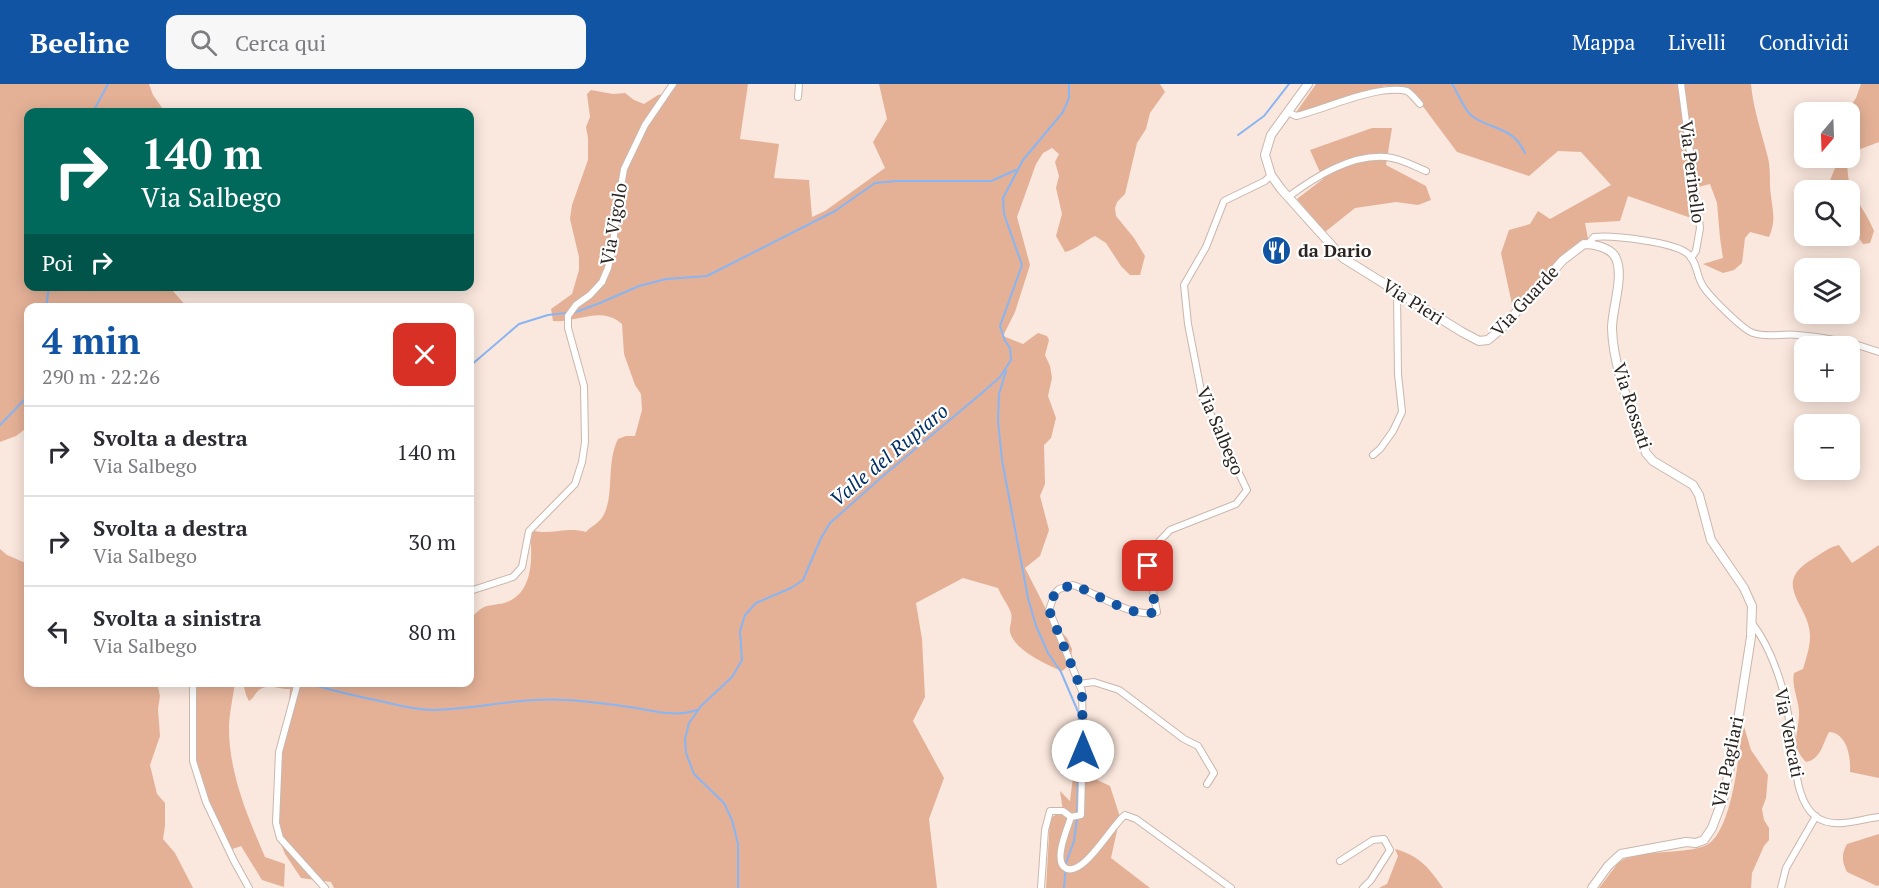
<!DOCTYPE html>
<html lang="it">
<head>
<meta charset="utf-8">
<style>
  :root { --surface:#fff; --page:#f7f7f7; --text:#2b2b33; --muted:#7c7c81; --line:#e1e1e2; --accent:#1054a3 }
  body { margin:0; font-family:"PT Serif",serif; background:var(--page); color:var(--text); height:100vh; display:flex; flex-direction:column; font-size:22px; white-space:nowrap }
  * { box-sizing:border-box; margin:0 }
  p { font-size:20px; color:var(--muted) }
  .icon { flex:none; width:33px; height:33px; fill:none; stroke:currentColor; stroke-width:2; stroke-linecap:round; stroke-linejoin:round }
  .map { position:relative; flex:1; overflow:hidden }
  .panel { position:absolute; left:24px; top:219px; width:450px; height:384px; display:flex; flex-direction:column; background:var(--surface); border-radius:12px; box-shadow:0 3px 15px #0003 }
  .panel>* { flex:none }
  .banner { position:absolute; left:24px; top:24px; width:450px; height:183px; border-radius:12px; box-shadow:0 3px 15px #0003; background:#00695c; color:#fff; overflow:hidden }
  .needle { width:39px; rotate:199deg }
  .tools { position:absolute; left:1794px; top:18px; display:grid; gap:12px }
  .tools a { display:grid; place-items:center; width:66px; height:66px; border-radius:12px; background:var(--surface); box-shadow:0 3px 15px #0003; font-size:30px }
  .pin { position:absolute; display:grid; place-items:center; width:51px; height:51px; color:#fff; margin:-26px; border-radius:12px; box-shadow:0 3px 9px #0006 }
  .me { position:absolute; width:66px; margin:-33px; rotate:0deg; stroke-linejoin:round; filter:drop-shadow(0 0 4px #0008) }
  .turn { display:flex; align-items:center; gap:21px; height:126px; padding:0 18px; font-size:27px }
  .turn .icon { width:78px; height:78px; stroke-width:2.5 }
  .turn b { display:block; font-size:42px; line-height:51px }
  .then { display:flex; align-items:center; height:57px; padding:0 18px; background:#0003; gap:12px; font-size:22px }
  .round { display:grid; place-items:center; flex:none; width:63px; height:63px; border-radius:12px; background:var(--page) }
  .head { display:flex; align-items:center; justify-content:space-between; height:102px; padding:0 18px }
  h1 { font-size:36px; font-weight:700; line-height:45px; color:var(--accent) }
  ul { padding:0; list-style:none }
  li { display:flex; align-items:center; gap:18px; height:90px; padding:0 18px; border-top:2px solid var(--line) }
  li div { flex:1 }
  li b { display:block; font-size:22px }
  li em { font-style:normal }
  header { display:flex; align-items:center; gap:36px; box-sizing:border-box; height:84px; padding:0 30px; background:var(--accent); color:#fff }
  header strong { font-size:28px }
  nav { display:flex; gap:33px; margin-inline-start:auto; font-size:21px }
  .search { width:420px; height:54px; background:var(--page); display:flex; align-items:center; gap:15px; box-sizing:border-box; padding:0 21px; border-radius:12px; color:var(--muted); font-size:22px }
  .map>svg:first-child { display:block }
</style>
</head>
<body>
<header>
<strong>Beeline</strong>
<div class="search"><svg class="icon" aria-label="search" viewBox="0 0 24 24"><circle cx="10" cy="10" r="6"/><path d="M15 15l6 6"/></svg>Cerca qui</div>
<nav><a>Mappa</a><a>Livelli</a><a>Condividi</a></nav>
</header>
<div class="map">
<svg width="1879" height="804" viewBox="0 0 1879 804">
  <rect width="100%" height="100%" fill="#fae7dd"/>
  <g fill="#e4b196">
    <polygon points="0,0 149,0 153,11 165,28 28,28 28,202 165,203 172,206 187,223 28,224 28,343 16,352 0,358"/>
    <path d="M670,0H748L740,55L779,60L774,94L809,96L812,133L825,127L885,84L873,58L887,35L879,0H1160L1165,8L1150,29L1146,45L1137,59L1125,110L1117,118L1115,124L1116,132L1134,154L1145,172L1140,191H1130L1121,182L1106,159L1095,152C1084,157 1077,165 1065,168L1056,152L1062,130L1056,104L1059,92L1055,78L1059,70L1052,64L1043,69L1036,80L1017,133L1030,181L1015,228L1003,252L1023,260L1038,249L1047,252L1049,256L1045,271L1050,282L1052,294L1048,312L1056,334L1051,354L1044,361L1045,400L1040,412L1049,446L1040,472L1025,484L1053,539L1067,554L1072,565L1070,581L1062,587C1047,581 1014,566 1010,548C1009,542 1013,536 1011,529C1008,520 1002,514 998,504L963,494L916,519L922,555L925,613L913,637L944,694L929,735L937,804H334L331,798L301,794L285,770L273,740L276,709L275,673L288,639L290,605C281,606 268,599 259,606C255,609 255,613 249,617L246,611L243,599L470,598V534C475,531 478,526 484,523C492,520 500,521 507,518C535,507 532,470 530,446C552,452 565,442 586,448C590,443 596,441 601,435C616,415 605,381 618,355L626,352H635L642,326L641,310L635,301L624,270L622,240C601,221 577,239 553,237L551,225L572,210L579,186V173L570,135L572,121L588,76V54L586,43L590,33L587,10L591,6L613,10L625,9L634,16L644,20L658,11L664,10Z"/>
    <path d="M1316,0H1751C1753,25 1762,49 1768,74C1771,86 1769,99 1771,112C1773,129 1776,136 1769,153L1750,148L1745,154L1742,179L1734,186L1723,189L1703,180L1723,174L1720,154L1717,119L1710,100L1698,103L1694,135L1628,112L1620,137L1585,139L1588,155L1569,165L1513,225L1501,169L1509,146L1530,140L1538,127L1550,135L1611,101L1581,68L1558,67L1529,92L1457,68L1416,13L1385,2L1333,20L1295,30Z"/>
    <polygon points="1861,0 1879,0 1879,58 1850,69 1850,28 1847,28 1856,14"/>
    <polygon points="1372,44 1392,44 1386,81 1426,102 1431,116 1418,121 1396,118 1355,124 1325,148 1297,115 1323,95 1310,66"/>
    <path d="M1839,74H1848C1844,109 1863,119 1874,147L1870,159L1863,160L1850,140V106H1832L1829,99Z"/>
    <path d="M1839,461L1852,479L1879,461V694L1850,688C1851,673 1847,649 1829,648C1822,661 1821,675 1806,678C1790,662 1798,650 1799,632C1800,617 1791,604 1794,589L1803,585C1806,575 1810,563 1810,553C1811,522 1770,501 1811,476C1821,470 1827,464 1839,461Z"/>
    <polygon points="0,465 7,471 28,480 28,598 157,599 160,612 158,625 160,652 150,681 157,710 165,719 165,742 163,755 175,769 193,804 0,804"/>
    <path d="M193,599H235C233,612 230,626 229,640C228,687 247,731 265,773L285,780L284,803L262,796L241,762L227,767L192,670Z"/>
    <path d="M1743,639L1751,666L1768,691L1766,714L1762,725L1764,736L1769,744V756L1764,762L1752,789L1751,804H1599L1618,779L1624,775C1649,766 1677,770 1702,763C1733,755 1739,666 1743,639Z"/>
    <polygon points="1074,685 1110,702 1120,733 1111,774 1150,804 1046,804 1050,734 1063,727 1060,707 1070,717"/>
    <path d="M1879,750V801L1877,802L1847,788C1842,778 1841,770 1847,760Z"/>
    <path d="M1395,765C1420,772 1429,784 1443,804H1379L1387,800L1398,772Z"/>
  </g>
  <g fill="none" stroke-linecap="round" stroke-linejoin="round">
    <g stroke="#88b5f3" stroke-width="2">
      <path d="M1452,0C1458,9 1464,26 1472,32C1492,47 1512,41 1525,69"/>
      <polyline points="93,28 108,0"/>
      <polyline points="1238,51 1264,32 1289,0"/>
      <polyline points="46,224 49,202"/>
      <polyline points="470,282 519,240 548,231 576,228 600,219 639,202 666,195 707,192 835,127 875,99 897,97 991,97 1016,86"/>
      <polyline points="1006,287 999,310 998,337 1002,376 1028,514 1036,542 1048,569 1061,588 1079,630 1077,734 1074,757 1066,779 1064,804"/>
      <polyline points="0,341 28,312"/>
      <path d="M304,598C326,605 347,610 370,615C392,619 410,626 433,626C478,625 521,613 566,616C586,617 608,620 629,623C653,626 673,634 697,626"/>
      <polyline points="738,804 738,760 732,736 724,719 694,690 686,669 685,655 689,639 701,622 732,593 742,576 740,547 745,531 756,519 791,504 803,496 821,454 830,439 883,392 983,308 1000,293 1011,276 1010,264 1005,257 1000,242 1022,181 1004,130 1003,114 1023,76 1063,28 1069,14 1069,0"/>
    </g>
    <defs>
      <g id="street">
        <polyline points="1681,0 1700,144 1696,167 1691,174"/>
        <polyline points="798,13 799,0"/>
        <path d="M1288,28L1296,32C1326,25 1377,0 1407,7C1412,10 1416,16 1420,20"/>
        <path d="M1288,113C1315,93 1351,70 1386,73C1400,74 1414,82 1426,87"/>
        <path d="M1588,160L1594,153C1612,151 1675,158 1688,170C1698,179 1696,192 1703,202C1709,212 1743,246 1753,249C1767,254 1784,249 1798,251C1825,253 1854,259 1879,268"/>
        <polyline points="1373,371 1380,365 1393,347 1402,328 1398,290 1397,208"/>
        <polyline points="470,507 513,493 522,483 529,447 575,400 582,378 585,358 584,302 568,244 568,232 576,221 590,211 602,198 608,184 613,162 616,131 624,85 645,41 673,0"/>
        <path d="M1752,539C1768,560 1777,584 1784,610C1788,627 1791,647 1793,664C1796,686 1797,718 1816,733C1835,746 1859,735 1879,733"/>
        <polyline points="193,598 193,677 206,718 234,777 249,804"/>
        <polyline points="298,598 279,668 276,739 280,754 325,804"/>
        <polyline points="1079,600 1094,598 1119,606 1184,655 1198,662 1214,689 1207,700"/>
        <path d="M1071,733C1068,743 1054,774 1064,783C1081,798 1113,739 1125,731L1136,735L1231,804"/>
        <polyline points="1340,777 1373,756 1384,755 1390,766 1371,796 1363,804"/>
        <path d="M1041,804L1045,746L1050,727H1063L1071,733L1081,731L1083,649L1082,607L1049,526L1055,509L1059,505L1073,501C1096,509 1133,535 1157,528L1148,481L1151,466L1170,446L1236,420L1247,406L1202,312L1188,240L1184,201L1206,163L1224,117L1265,97L1271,91"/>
        <polyline points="1781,804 1786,784 1816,732"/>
      </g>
      <path id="secondary" d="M1308,0L1271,51L1265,71L1271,91L1281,105L1343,174L1462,248L1479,257L1488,256L1501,245L1563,176L1584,160C1593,160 1608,163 1614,171C1626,188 1612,224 1612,244C1613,286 1633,329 1646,369L1653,377L1693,401L1699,411L1711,456L1744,504L1752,522L1751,553L1733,668L1724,712L1712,744L1704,756L1696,759L1686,758L1621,770L1608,782L1592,804"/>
    </defs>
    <use href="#street" stroke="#c9b7ad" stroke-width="8"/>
    <use href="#secondary" stroke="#c9b7ad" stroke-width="10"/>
    <use href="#street" stroke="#fff" stroke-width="6"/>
    <use href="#secondary" stroke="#fff" stroke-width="8"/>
  </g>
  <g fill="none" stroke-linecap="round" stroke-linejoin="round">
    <path stroke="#1054a3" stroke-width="10" stroke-dasharray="0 18" d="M1083,667L1082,607L1049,526L1055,508L1059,505L1073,501C1096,509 1133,535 1156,528L1148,482"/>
  </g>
  <defs>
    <symbol id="restaurant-disc" viewBox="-11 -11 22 22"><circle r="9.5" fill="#1054a3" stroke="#fff"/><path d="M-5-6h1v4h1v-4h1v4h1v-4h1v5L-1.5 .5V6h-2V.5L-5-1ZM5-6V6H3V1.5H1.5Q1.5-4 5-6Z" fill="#fff"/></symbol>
  </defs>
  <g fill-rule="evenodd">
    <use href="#restaurant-disc" x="1260" y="150" width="33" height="33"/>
  </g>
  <g text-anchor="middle" stroke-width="4.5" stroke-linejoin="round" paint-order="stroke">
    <g font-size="18" fill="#2b2420" stroke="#fff">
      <text transform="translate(1692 88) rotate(83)" y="6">Via Perinello</text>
      <text transform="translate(614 140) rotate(-80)" y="6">Via Vigolo</text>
      <text transform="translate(1525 217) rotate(-47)" y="6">Via Guarde</text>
      <text transform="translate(1413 218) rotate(32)" y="6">Via Pieri</text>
      <text transform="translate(1632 322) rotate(72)" y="6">Via Rossati</text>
      <text transform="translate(1220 347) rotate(67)" y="6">Via Salbego</text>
      <text transform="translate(1789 649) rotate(79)" y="6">Via Vencati</text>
      <text transform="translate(1728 678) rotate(-78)" y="6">Via Pagliari</text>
    </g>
    <g font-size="18" font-weight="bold" fill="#2b2420" stroke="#fff" text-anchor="start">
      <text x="1298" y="173">da Dario</text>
    </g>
    <g font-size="20" font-style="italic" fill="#022f64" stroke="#fff">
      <text transform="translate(889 371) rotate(-40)" y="7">Valle del Rupiaro</text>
    </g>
  </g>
</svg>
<div class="tools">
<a><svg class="needle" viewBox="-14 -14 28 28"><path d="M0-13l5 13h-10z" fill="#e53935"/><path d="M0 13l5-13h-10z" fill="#7c7c81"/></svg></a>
<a><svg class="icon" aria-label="search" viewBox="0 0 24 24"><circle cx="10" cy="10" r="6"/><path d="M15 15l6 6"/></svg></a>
<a><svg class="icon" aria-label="layers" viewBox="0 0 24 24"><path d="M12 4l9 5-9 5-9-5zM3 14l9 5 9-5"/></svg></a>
<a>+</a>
<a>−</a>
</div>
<div class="pin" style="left:1148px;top:482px;background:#d93025"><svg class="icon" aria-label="arrive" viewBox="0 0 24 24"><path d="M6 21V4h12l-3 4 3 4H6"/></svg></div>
<svg class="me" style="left:1083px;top:667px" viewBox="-20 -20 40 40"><circle r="19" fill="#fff"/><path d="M0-13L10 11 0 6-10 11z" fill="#1054a3"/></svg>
<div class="banner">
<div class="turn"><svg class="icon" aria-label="right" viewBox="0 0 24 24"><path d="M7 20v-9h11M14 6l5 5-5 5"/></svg><div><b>140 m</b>Via Salbego</div></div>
<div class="then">Poi<svg class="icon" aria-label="right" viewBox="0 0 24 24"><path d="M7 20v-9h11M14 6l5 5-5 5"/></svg></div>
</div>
<section class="panel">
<div class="head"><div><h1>4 min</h1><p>290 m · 22:26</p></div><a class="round" style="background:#d93025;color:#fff"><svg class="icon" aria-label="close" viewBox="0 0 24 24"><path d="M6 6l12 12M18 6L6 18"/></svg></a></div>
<ul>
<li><svg class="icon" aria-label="right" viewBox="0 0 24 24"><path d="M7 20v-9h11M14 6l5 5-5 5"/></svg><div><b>Svolta a destra</b><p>Via Salbego</p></div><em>140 m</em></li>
<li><svg class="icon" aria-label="right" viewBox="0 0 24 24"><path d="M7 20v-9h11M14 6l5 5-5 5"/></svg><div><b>Svolta a destra</b><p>Via Salbego</p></div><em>30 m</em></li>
<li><svg class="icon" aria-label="left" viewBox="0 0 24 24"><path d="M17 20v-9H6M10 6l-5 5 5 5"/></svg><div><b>Svolta a sinistra</b><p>Via Salbego</p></div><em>80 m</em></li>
</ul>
</section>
</div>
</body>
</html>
